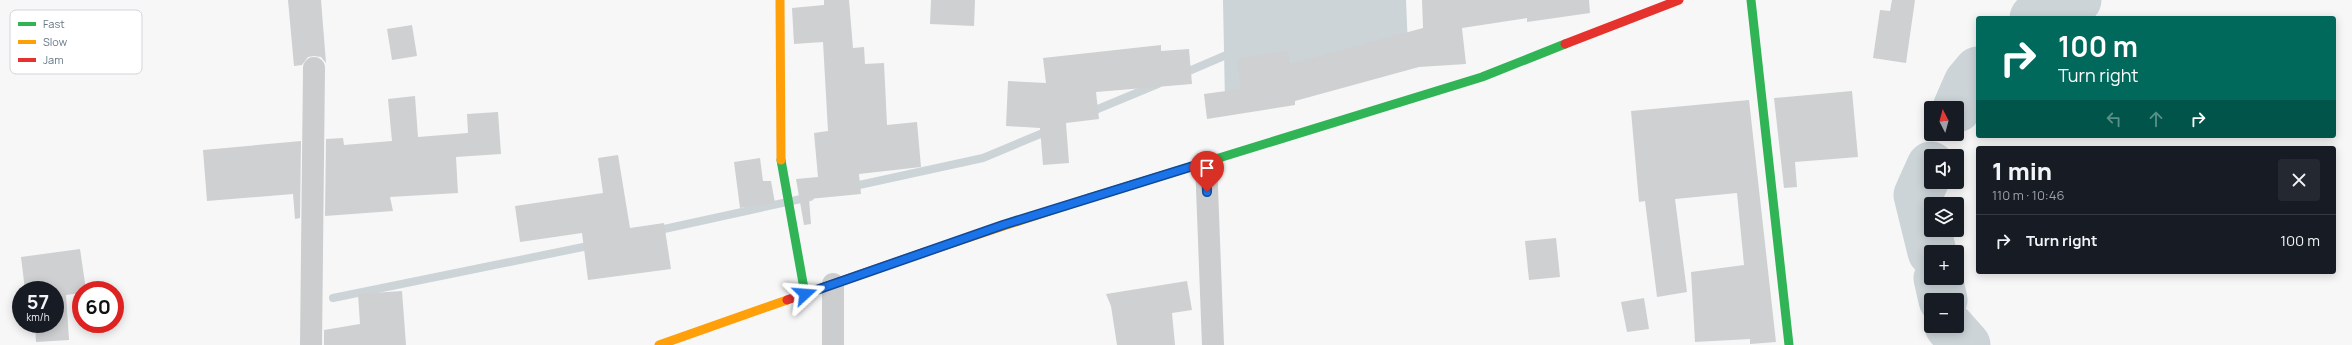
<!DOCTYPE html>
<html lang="en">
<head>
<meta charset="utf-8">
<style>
  :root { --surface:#171b24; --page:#242831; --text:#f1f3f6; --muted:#9ea1a6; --line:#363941 }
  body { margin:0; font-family:Manrope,sans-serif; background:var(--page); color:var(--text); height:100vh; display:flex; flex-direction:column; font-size:15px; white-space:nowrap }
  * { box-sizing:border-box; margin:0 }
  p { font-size:13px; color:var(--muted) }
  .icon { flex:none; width:22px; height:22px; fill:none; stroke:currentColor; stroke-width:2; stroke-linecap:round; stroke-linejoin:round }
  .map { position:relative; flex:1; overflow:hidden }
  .drawer { position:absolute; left:1976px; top:146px; width:360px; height:128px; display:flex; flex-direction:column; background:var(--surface); border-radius:4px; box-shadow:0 2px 10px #0003 }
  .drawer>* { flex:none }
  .top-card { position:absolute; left:1976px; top:16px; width:360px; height:122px; border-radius:4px; box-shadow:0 2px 10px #0003; background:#00695c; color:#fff; overflow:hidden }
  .needle { width:26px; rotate:354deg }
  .tools { position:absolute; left:1924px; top:101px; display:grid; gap:8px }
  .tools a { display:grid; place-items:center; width:40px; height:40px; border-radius:4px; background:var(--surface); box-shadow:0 2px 10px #0003; font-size:20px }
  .speed { position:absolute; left:12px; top:281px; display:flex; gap:8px; font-size:20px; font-weight:700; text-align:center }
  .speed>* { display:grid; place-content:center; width:52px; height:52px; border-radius:50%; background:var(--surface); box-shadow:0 2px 10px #0003; line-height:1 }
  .speed small { font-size:10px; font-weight:400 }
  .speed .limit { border:6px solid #d22; background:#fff; color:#111 }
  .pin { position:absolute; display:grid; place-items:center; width:34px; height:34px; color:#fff; margin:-41px -17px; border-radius:50% 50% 50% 0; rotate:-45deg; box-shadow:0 0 4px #0007 }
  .pin .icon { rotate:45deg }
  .me { position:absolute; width:44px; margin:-22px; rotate:71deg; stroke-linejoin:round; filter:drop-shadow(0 0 3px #0008) }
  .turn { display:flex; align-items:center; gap:14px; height:84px; padding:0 16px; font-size:18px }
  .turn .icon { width:52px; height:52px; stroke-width:2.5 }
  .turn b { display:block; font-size:28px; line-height:34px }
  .lanes { display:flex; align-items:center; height:38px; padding:0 16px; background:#0003; justify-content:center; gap:20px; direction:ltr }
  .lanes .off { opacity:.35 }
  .round { display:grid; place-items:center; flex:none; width:42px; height:42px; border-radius:4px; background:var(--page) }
  .overview { display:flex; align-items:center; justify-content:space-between; height:68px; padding:0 16px }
  h1 { font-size:24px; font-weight:800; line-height:30px }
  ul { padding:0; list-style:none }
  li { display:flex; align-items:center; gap:12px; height:52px; padding:0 16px; border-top:1px solid var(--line) }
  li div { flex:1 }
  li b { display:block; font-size:15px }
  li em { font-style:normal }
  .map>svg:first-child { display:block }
</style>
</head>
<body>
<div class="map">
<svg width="2352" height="345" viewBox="0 0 2352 345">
  <rect width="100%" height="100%" fill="#f7f7f7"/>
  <polygon fill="#ccd4d8" points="1223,0 1406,0 1408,47 1225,103"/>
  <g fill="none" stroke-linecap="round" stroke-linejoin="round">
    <g stroke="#ccd4d8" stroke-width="8">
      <polyline points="1182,74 1224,56"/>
      <polyline points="1088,113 1158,84"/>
      <polyline points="850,187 983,158 1050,130"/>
      <polyline points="655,231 810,197"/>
      <polyline points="333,298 593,245"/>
    </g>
    <g stroke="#ccd4d8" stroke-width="49">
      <polyline points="2034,18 2077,0"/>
      <polyline points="1957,108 1968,83 1978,71"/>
      <polyline points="1931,166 1918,195 1932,252"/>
      <polyline points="1938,278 1943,300"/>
      <polyline points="1949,326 1966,345"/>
    </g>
  </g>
  <g fill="#ced0d1">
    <polygon points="288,0 321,0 326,63 321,57 314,56 308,57 302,65 294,66"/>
    <polygon points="824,0 849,0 853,48 864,47 865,64 884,63 887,125 917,122 921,167 859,174 861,194 809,199 811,224 804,225 796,179 818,177 814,133 828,131 823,42 794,44 792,8 824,5"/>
    <polygon points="931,0 975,0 974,26 930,24"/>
    <polygon points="1422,0 1589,0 1590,13 1527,22 1527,18 1462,28 1466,64 1419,67 1295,101 1295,105 1207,119 1204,94 1241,89 1237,59 1288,51 1290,64 1423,28"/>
    <polygon points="1892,0 1915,0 1906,63 1873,58 1880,10 1890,11"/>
    <polygon points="412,25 417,56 392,60 387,29"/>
    <polygon points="1161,45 1161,51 1189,49 1192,84 1096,92 1099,119 1066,123 1069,163 1043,165 1040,128 1006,126 1008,81 1046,83 1043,58"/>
    <polygon points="1852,91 1858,157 1795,162 1797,187 1784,188 1774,98"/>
    <polygon points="415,96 418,137 468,133 467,114 498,112 501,154 456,157 458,193 390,197 393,211 325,216 326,139 343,138 344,145 392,141 388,99"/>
    <polygon points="1749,100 1776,342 1750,344 1750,339 1695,342 1691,272 1744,265 1737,193 1675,199 1687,292 1657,297 1645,201 1639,202 1631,111"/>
    <polygon points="301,141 300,218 295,219 293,194 207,201 203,150"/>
    <polygon points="618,155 630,228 664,223 671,269 588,280 582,233 520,242 515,206 603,193 598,158"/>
    <polygon points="760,158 763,181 771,181 775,203 740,208 734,162"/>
    <polygon points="1556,238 1560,277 1529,280 1525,241"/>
    <polygon points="80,249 86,290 81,290 81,293 66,295 69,340 36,342 35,324 55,324 55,290 25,290 21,257"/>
    <polygon points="1187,281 1192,310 1172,313 1175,345 1117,345 1111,306 1106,294"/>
    <polygon points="402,291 406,345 324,345 324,330 360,324 358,294"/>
    <polygon points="1644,298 1649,329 1627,332 1621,302"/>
  </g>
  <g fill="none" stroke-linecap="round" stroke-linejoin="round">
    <g stroke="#cccdce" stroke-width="22">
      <polyline points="1206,162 1213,345"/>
      <polyline points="833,284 833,345"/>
      <polyline points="311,345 314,68"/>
    </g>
    <g stroke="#30b455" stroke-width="9">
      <polyline points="1751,0 1789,345"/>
      <polyline points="781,160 805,294"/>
      <polyline points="1089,198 1482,77 1565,44"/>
    </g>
    <g stroke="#ff9f0a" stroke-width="9">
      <polyline points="780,0 781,160"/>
      <polyline points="925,252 1089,198"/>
      <polyline points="659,345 787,300"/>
    </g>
    <g stroke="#e5322d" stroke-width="9">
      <polyline points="1565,44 1679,0"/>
      <polyline points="787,300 925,252"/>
    </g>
  </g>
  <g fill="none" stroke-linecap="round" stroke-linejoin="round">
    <defs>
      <polyline id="route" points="805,294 1003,225 1206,162 1207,192"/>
    </defs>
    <use href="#route" stroke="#114b97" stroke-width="10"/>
    <use href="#route" stroke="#1a73e8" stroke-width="7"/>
  </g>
  <rect x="10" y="10" width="132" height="64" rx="6" fill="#fff" stroke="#d1d6db" stroke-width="1"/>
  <rect x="18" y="22" width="18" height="4" fill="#30b455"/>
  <rect x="18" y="40" width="18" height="4" fill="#ff9f0a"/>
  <rect x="18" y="58" width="18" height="4" fill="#e5322d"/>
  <g font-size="11" fill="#677887">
    <text x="43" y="28">Fast</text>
    <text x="43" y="46">Slow</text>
    <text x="43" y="64">Jam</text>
  </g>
</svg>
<div class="tools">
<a><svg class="needle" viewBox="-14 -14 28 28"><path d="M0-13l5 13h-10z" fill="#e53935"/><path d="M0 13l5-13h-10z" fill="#9ea1a6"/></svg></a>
<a><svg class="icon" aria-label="sound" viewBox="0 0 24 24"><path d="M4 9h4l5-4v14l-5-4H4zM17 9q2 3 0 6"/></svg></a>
<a><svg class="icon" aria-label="layers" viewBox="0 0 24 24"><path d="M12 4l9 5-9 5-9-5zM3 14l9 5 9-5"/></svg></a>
<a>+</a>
<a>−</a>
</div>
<div class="speed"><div>57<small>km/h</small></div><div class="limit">60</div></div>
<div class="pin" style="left:1207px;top:192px;background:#d93025"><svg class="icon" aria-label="arrive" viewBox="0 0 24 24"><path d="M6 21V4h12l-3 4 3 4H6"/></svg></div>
<svg class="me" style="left:805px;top:294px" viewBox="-20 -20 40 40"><path d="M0-17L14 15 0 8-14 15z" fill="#1a73e8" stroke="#fff" stroke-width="4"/></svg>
<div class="top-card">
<div class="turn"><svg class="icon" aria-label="right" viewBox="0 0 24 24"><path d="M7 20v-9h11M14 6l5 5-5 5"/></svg><div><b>100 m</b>Turn right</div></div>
<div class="lanes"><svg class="icon off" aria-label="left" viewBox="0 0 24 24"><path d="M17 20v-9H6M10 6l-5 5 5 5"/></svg><svg class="icon off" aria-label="ahead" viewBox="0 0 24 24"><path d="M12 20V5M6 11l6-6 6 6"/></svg><svg class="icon" aria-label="right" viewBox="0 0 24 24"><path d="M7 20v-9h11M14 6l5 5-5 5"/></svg></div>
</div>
<section class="drawer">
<div class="overview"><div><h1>1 min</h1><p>110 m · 10:46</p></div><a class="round"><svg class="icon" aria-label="close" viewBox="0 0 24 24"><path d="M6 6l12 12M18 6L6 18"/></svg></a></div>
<ul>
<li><svg class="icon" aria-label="right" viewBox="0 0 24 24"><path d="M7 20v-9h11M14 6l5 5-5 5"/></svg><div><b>Turn right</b></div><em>100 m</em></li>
</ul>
</section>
</div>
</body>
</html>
